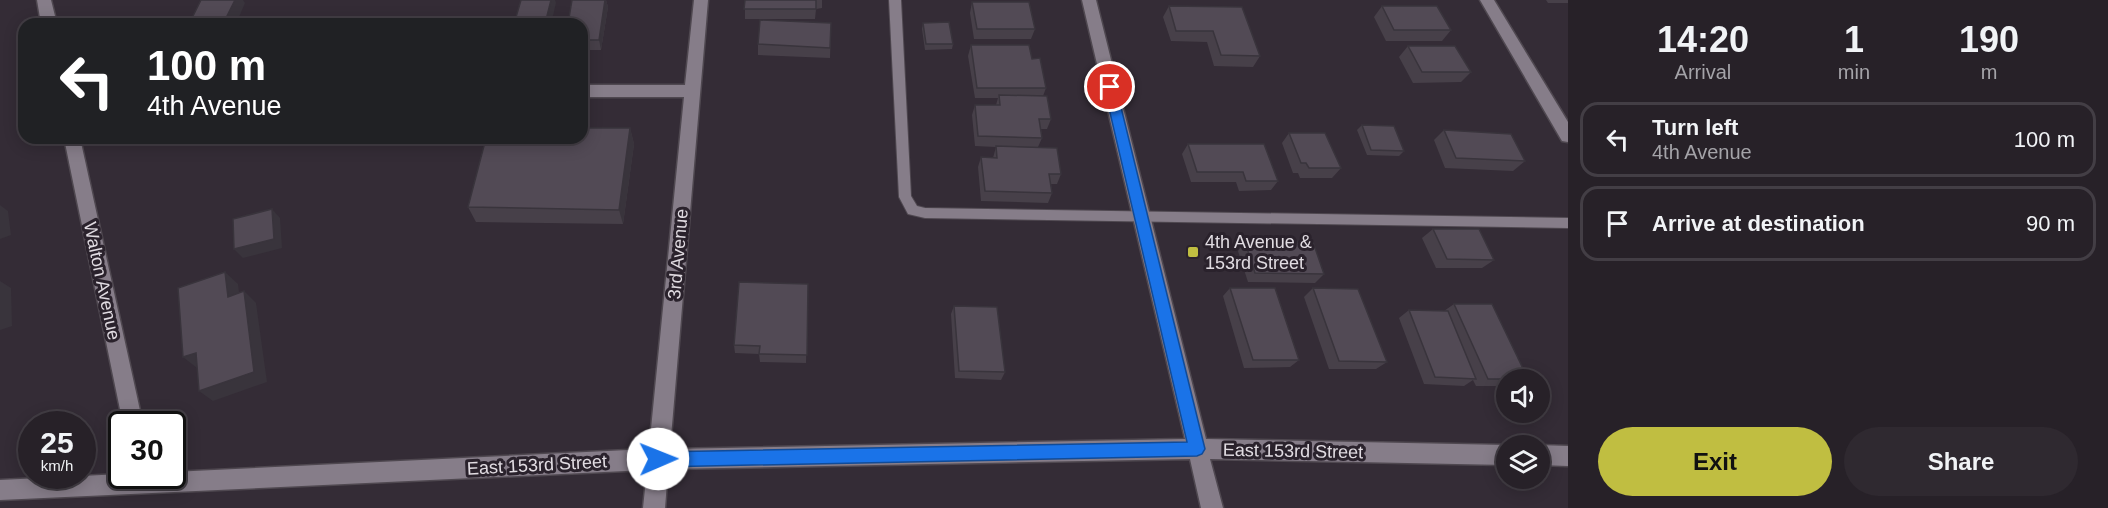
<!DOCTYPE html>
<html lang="en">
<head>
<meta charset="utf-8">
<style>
  :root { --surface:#272128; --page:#2f2930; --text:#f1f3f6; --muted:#a4a3a8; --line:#433e45; --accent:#c0be41 }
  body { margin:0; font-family:Helvetica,sans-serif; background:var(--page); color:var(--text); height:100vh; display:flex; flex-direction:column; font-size:22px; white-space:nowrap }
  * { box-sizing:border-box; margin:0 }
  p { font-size:20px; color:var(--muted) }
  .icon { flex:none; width:33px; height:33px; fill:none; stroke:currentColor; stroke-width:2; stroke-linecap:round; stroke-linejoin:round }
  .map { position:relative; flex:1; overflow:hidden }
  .sheet { display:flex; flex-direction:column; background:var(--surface); width:540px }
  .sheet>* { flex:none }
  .top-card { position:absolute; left:18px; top:18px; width:570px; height:126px; border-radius:18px; box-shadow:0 3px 15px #0003,0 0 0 2px var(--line); background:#202124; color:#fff; overflow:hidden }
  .tools { position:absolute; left:1496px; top:369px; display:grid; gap:12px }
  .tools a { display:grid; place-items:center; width:54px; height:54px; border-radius:50%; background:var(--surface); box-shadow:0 3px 15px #0003,0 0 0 2px var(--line); font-size:30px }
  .speed { position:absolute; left:18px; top:411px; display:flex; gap:12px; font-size:30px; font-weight:700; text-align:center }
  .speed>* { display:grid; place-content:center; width:78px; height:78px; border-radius:50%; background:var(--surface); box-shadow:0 3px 15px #0003,0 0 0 2px var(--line); line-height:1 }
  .speed small { font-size:15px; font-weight:400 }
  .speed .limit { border:3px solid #111; border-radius:9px; background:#fff; color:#111 }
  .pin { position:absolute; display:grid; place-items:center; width:51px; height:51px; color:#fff; margin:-26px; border:3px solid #fff; border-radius:50%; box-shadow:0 2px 6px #0007 }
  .me { position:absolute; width:66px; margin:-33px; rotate:89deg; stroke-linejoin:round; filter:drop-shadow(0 0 4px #0008) }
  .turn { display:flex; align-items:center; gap:21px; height:126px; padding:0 30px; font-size:27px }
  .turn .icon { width:78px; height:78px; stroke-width:2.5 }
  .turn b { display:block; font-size:42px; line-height:51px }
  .eta { display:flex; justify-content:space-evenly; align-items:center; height:102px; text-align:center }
  .eta b { font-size:36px; font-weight:800; line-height:42px }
  .button { display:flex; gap:12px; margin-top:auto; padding:12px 30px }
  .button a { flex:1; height:69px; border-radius:36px; background:var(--accent); color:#111; font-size:24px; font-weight:800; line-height:69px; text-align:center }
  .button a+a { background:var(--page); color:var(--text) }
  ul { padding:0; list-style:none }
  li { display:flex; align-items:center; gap:18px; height:75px; margin:0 12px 9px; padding:0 18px; border:3px solid var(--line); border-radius:18px }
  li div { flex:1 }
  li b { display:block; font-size:22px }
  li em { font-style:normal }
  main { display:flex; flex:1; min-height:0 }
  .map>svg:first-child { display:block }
</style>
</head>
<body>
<main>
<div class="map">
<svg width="1568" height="508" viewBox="0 0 1568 508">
  <rect width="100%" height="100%" fill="#342c36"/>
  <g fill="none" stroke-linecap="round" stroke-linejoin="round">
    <defs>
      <polygon id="lane" points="889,0 901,0 911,196 917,206 925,208 1568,218 1568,228 925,218 908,214 899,197"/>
      <g id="street">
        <polygon points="37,0 51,0 57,24 41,24"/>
        <polygon points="694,0 708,0 670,449 1185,439 1082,0 1096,0 1206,439 1506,445 1506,465 1210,459 1223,508 1201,508 1190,459 668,469 665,508 643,508 647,470 0,500 0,480 122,474 172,476 172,472 649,449 684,97 582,97 582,85 685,85"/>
        <polygon points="1480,0 1494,0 1568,122 1568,142 1562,141"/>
        <polygon points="64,138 80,138 143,424 123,424"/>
        <polygon points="1539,445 1568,446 1568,466 1539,465"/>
      </g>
    </defs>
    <use href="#lane" stroke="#4f4850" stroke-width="2"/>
    <use href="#street" stroke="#4f4850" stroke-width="3"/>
    <use href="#lane" fill="#867d89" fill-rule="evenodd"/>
    <use href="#street" fill="#867d89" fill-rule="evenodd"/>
  </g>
  <g fill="#474049">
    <polygon points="572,0 606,0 608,7 601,50 582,50 582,24"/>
    <polygon points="745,0 822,0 822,8 816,9 815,19 745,19"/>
    <polygon points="1546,0 1568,0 1568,3 1548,3"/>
    <polygon points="972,2 1035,29 1031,39 974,39 970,13"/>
    <polygon points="1169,6 1260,56 1253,67 1214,66 1207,42 1171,41 1163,17"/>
    <polygon points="1382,6 1451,30 1442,41 1386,41 1374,17"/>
    <polygon points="831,23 830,58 758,55 758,44"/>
    <polygon points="923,23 953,44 952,49 925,50 922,29"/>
    <polygon points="971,45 1032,59 1046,88 1043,96 1051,119 1047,129 1041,129 1042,138 1038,147 1061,174 1057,184 1051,184 1052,193 1048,203 981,201 978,167 981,157 993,158 996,147 975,146 972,115 975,105 996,105 998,98 975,98 968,56"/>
    <polygon points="1408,46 1471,72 1461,82 1413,83 1399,57"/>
    <polygon points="1362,125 1404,151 1399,156 1367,155 1357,130"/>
    <polygon points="630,128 634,144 623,224 476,222 468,207"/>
    <polygon points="1444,130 1525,161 1513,171 1445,168 1434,140"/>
    <polygon points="1289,133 1341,168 1332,178 1300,178 1298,173 1293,173 1282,143"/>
    <polygon points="1188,144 1278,181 1271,190 1239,191 1236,182 1191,182 1182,154"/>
    <polygon points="1433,229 1494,260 1482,268 1436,268 1422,238"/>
    <polygon points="1245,242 1324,274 1315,283 1248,282 1238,251"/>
    <polygon points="808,284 806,363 760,362 759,354 735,353 734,345"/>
    <polygon points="1230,288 1299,360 1290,367 1244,368 1223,296"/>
    <polygon points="1313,288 1387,362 1376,369 1329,369 1304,297"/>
    <polygon points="1454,304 1528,379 1506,380 1506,386 1476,386 1473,380 1464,386 1424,384 1399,318 1409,310 1444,311"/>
    <polygon points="954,306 1005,372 1001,380 955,378 951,314"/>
  </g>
  <g fill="#39343c">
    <polygon points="235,0 243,0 245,3 236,24 223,24"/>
    <polygon points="551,0 555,0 556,3 551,24 545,24"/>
    <polygon points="605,0 606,0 608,7 601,50 599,40"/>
    <polygon points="630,128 634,144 623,224 619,210"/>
    <polygon points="0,205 8,211 11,235 0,239"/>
    <polygon points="272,209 280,218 282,248 243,258 234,249"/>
    <polygon points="225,272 238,284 241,308 228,297"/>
    <polygon points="0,281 11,288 12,326 0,330"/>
    <polygon points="244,291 256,303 267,382 213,401 199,391"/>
    <polygon points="196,353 197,368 183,357"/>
  </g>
  <g fill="#524a55" stroke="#39343c" stroke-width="1.5">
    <polygon points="201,0 235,0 223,24 189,24"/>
    <polygon points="521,0 551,0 545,24 514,24"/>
    <polygon points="572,0 605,0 599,40 582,40 582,24 568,24"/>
    <polygon points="745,0 816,0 816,9 744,9"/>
    <polygon points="972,2 1029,2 1035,29 977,29"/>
    <polygon points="1169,6 1242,7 1260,56 1221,55 1213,31 1176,31"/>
    <polygon points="1382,6 1437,6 1451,30 1394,30"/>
    <polygon points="760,20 831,23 830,48 758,44"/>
    <polygon points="949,22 953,44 926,44 923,23"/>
    <polygon points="971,45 1029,45 1032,59 1040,58 1046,88 977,88"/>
    <polygon points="1408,46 1455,46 1471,72 1422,72"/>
    <polygon points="999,95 1047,96 1051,119 1039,119 1042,138 978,136 975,105 1000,105"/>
    <polygon points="1362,125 1394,126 1404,151 1371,150"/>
    <polygon points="582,128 630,128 619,210 468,207 486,138 582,138"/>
    <polygon points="1444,130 1511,134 1525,161 1456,158"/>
    <polygon points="1289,133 1325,133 1341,168 1309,168 1306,163 1301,163"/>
    <polygon points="1188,144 1264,144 1278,181 1246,181 1243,172 1197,172"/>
    <polygon points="996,146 1057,148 1061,174 1049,174 1052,193 985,191 981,157 997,158"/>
    <polygon points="272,209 274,239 234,249 233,219"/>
    <polygon points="1433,229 1479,229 1494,260 1447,259"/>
    <polygon points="1245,242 1313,242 1324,274 1255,273"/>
    <polygon points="225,272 228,297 244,291 254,372 199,391 196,353 183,357 178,288"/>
    <polygon points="739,282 808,284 807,355 759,354 760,346 734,345"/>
    <polygon points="1230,288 1275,288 1299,360 1253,360"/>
    <polygon points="1313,288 1358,289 1387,362 1339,361"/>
    <polygon points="1454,304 1492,304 1528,379 1488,379"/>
    <polygon points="954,306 997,307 1005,372 959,371"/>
    <polygon points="1409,310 1448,311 1476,379 1435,377"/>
  </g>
  <polygon fill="#1a73e8" stroke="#114b97" stroke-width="1.5" points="1110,82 1116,87 1205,449 1202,454 1197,456 658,467 653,465 651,459 653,454 658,452 1187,442 1104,87"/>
  <rect fill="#c0be41" stroke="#2a222c" stroke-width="2" x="1187" y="246" width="12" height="12" rx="3"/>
  <g text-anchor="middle" stroke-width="6" stroke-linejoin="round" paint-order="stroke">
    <g font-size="18" fill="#e1dce2" stroke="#2a222c" text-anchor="start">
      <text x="1205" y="248">4th Avenue &amp;<tspan x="1205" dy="21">153rd Street</tspan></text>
    </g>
    <g font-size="18" fill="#e1dce2" stroke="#2a222c">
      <text transform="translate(678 254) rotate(-85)" y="6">3rd Avenue</text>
      <text transform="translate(102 281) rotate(78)" y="6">Walton Avenue</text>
      <text transform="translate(1293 451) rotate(1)" y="6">East 153rd Street</text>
      <text transform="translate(537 465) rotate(-3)" y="6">East 153rd Street</text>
    </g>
  </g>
</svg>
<div class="tools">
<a><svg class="icon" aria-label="sound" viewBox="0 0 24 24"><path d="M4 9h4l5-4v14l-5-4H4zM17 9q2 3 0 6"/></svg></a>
<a><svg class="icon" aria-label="layers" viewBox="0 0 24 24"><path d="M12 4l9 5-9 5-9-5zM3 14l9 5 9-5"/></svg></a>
</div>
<div class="speed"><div>25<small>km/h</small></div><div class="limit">30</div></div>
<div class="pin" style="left:1110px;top:87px;background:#d93025"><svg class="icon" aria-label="arrive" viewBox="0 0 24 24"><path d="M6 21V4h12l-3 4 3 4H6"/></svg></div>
<svg class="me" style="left:658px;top:459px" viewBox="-20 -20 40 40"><circle r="19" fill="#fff"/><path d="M0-13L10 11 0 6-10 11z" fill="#1a73e8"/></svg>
<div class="top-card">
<div class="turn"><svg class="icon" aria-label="left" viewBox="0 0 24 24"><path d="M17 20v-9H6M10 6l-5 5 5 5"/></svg><div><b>100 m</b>4th Avenue</div></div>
</div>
</div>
<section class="sheet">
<div class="eta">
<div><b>14:20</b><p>Arrival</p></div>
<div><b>1</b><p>min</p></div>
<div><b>190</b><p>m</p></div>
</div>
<ul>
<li><svg class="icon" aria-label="left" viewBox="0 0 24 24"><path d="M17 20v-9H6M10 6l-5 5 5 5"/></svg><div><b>Turn left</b><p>4th Avenue</p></div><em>100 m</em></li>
<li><svg class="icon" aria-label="arrive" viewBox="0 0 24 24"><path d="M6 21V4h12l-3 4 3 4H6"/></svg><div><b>Arrive at destination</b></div><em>90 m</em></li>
</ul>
<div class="button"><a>Exit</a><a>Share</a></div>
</section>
</main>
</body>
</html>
